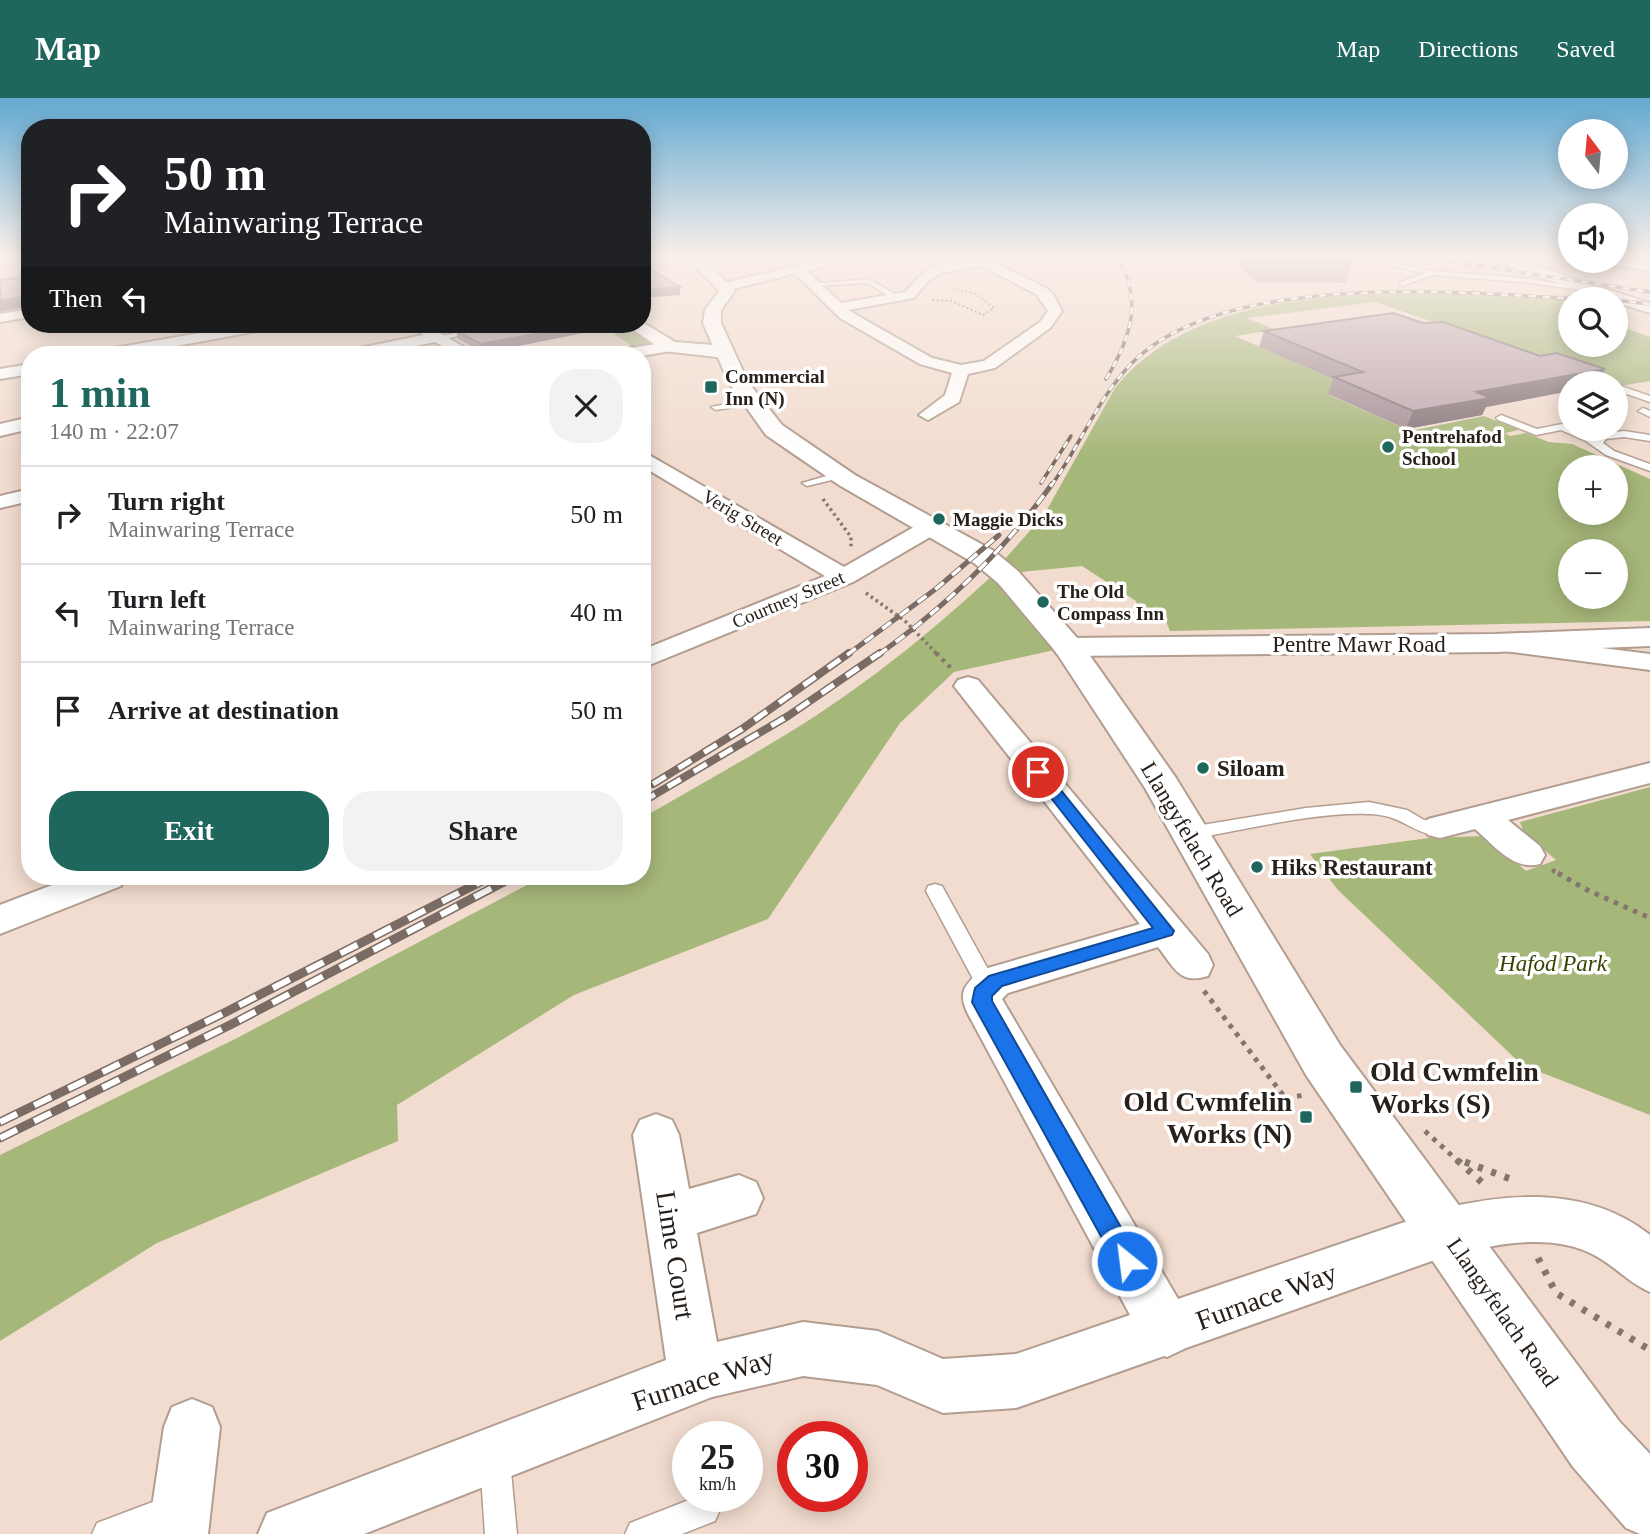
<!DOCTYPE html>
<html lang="en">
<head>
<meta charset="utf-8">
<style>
  :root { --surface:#fff; --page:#f2f2f2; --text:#202124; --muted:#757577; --line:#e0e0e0; --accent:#1f675c }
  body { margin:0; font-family:"Times New Roman",serif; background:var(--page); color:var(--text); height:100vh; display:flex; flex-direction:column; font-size:26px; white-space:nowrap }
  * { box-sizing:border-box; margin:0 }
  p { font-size:23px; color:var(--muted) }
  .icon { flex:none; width:38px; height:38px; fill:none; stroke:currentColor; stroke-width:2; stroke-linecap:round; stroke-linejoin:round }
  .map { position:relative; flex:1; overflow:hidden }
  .details { position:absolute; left:21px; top:248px; width:630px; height:539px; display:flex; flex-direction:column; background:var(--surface); border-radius:28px; box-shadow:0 4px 18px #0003 }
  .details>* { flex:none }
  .top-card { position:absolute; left:21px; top:21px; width:630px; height:214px; border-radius:28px; box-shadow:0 4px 18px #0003; background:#202124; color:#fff; overflow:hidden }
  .needle { width:46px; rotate:344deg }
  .fabs { position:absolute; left:1558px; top:21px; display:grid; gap:14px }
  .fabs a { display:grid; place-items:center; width:70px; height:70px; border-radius:50%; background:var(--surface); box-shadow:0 4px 18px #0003; font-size:35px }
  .speed { position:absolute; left:672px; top:1323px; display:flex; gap:14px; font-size:35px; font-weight:700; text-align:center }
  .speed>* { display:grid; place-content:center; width:91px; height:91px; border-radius:50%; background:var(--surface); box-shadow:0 4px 18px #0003; line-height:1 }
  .speed small { font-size:18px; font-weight:400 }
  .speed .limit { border:10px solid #d22; background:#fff; color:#111 }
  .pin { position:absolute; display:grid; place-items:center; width:60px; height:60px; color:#fff; margin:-30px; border:4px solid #fff; border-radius:50%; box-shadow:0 2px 7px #0007 }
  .me { position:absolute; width:77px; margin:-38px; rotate:331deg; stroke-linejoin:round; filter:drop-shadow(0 0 5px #0008) }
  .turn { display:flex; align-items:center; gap:24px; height:147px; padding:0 28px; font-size:32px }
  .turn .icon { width:91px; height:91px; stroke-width:2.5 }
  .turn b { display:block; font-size:49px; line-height:60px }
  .then { display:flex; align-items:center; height:66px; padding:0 28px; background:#0003; gap:14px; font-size:26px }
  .round { display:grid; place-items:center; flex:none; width:74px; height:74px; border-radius:28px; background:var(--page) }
  .overview { display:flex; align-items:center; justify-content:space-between; height:119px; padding:0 28px }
  h1 { font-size:42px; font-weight:700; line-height:52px; color:var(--accent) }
  .action { display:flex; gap:14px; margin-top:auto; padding:14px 28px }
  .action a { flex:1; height:80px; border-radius:28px; background:var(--accent); color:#fff; font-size:28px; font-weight:700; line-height:80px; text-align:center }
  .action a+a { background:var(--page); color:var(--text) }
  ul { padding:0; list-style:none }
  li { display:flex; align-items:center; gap:21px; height:98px; padding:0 28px; border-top:2px solid var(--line) }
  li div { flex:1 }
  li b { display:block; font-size:26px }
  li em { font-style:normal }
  header { display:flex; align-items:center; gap:42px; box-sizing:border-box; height:98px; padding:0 35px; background:var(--accent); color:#fff }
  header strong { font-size:33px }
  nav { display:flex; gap:38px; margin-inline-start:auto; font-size:24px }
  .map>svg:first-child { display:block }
</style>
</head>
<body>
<header>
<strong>Map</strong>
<nav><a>Map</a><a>Directions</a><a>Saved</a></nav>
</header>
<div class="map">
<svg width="1650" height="1436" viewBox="0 0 1650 1436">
  <rect width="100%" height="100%" fill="#f2dccf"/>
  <g fill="#a6b77a" fill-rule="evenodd">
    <path d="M1476,196L1570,201V247H1615V226L1650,239V283L1620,288L1375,204L1247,220L1276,232L1235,238L1351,289L1329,297L1410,333L1484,318L1519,332L1505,335L1510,338L1526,335L1549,344L1572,346L1650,381V523L1170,533L1163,516L1139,519L1136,503L1082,468L1012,475L1004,462L1044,417L1115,290C1195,190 1360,195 1476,196ZM1570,369H1615V415H1570ZM1570,453H1615V499H1570Z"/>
    <polygon points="506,226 623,226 652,244 652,247 633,249 612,234 556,236"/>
    <path d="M999,471L1068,549L954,574L900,625L768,821L574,897L397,1007L398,1043L157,1145L0,1243V1057L239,939L542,779H642V720C696,689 750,659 803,626C872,582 939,528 999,471Z"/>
    <polygon points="1650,689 1650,1017 1522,967 1338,792 1310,756 1429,740 1484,738 1526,773 1556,762 1524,735 1520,724"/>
  </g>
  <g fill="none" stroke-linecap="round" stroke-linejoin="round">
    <defs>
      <g id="service">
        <polygon points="1328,158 1368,159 1431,173 1523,180 1594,191 1590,193 1523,184 1432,177 1402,188 1400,185 1424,175 1368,163"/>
        <polygon points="869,181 902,200 895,202 868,185 814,188 810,186"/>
        <polygon points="480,229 483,233 439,242 435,240"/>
        <polygon points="1615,286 1650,298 1650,304 1615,292"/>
        <polygon points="752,301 757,304 755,306 716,312 711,309"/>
        <polygon points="1643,310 1650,313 1650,319 1638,313"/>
        <polygon points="1501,317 1537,331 1562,326 1596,341 1599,336 1624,333 1650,337 1650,343 1624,339 1606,341 1603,345 1614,353 1650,366 1650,373 1606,357 1586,343 1561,332 1536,337 1498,322 1496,320"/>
        <polygon points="840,374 845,377 844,379 807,388 802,385"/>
        <path d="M1369,704L1407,712L1424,722L1440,723L1449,729C1436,748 1409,726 1395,721C1388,718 1376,716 1368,716C1315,714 1244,732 1190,741L1181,735L1190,729L1306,710Z"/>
        <polygon points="935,786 942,788 994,882 997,888 994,894 987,896 980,894 926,793 928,788"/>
        <polygon points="495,1348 506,1352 510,1363 517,1436 485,1436 480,1363 484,1352"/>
        <polygon points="171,1397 182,1402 187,1413 182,1424 151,1436 92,1436 97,1425"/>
        <polygon points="699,1398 715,1401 720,1412 715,1423 682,1436 625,1436 630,1425"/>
      </g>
      <g id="minor">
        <path d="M838,158H859L807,173L841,205L905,194L925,173L939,167L969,162L965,158H981L1046,190L1053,196L1062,213L1050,230L995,270L968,276L959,304L928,322L919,317L945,297L952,275L920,266L840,220L800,180L793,176L725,193L718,189L720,186ZM981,168L1036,196L1048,213L1040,224L984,263L961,267L932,260L848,212L914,200L928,183L941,175Z"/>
        <polygon points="30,211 30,219 0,224 0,216"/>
        <polygon points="251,226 281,226 274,230 128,257 95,257 103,252"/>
        <polygon points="415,226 425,226 477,257 458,257 435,244 372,257 342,257 350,252 423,237 413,229"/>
        <polygon points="670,244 676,246 678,249 676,252 642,258 608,257 616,252"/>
        <polygon points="30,266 30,276 0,281 0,271"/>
        <polygon points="30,319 30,331 0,338 0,326"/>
        <polygon points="642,353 844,469 921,425 937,425 940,430 937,435 853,484 642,570 642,552 825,478 642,368"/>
        <polygon points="30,391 30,403 0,410 0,398"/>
        <polygon points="1506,538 1650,556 1650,572 1497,552 1493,546 1497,540"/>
        <path d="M968,579L978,582L1208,856L1213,867L1208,878C1179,887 1174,869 1158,849L1008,895L1002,901L1178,1201L1446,1110C1515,1094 1591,1090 1650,1137V1194C1629,1185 1616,1169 1596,1158C1552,1133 1491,1147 1446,1158L1186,1250L1167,1259L1164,1258L1016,1310L943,1315L877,1287L803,1278L712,1299L364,1436H258L267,1415L666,1262L633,1037L640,1022L656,1016L672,1022L679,1037L689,1091L739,1077L756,1084L763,1100L756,1116L697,1135L717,1244L803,1224L878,1233L943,1261L1016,1256L1130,1217L968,916C957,894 965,887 981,872L1140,826L954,588L958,582Z"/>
        <path d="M1650,665V685L1508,722L1540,748L1545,757L1540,766C1513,773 1495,748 1475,731L1440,740L1428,737L1423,729L1428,721Z"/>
        <polygon points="73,779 126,779 121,788 0,836 0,807"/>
        <polygon points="192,1301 212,1309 220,1329 208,1436 148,1436 164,1329 172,1309"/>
      </g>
      <g id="tertiary">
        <polygon points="1615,159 1650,165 1650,173 1613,167 1606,163 1615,163"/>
        <polygon points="642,224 675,244 725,248 734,254 725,260 664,253 625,226"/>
        <polygon points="1650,530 1650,548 1496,554 1068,558 1057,556 1052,549 1057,542 1068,540 1496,536"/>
      </g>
      <g id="secondary">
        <polygon points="685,158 700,158 735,193 721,212 721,225 748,284 782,327 855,377 994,453 1018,473 1079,542 1176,680 1340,947 1619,1323 1650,1356 1650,1436 1640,1436 1626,1430 1573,1369 1306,977 1145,690 1056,554 998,485 974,465 839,387 766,337 729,285 703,225 705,212 719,193"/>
        <polygon points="1484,158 1505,158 1650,205 1650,215 1615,204 1615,201 1607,201 1486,161"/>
      </g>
    </defs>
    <use href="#service" stroke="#b29d91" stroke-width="3"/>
    <use href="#minor" stroke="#b29d91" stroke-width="4"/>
    <use href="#tertiary" stroke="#b29d91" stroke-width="4"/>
    <use href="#secondary" stroke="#b29d91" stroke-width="4"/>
    <polyline stroke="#84756d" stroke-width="2" stroke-dasharray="2 2.5" stroke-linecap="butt" points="932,202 952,203 983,217 994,210 976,196 953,191"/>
    <g stroke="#84756d" stroke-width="3.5" stroke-dasharray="2.5 3.5" stroke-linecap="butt">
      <polyline points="823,401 851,439 851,449"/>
      <polyline points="866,495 905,523 938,557"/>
    </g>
    <g stroke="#84756d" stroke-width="4.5" stroke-dasharray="3.5 5" stroke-linecap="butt">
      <polyline points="936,555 951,570"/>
      <polyline points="1552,772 1561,777"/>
    </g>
    <g stroke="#84756d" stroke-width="5" stroke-dasharray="4.5 6" stroke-linecap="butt">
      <polyline points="1558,775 1585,791 1650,820"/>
      <polyline points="1204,893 1286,1001 1303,997"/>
      <polyline points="1425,1033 1459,1064"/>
    </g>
    <g stroke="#84756d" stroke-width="7" stroke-dasharray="5 9" stroke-linecap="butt">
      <polyline points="1457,1062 1486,1088"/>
      <polyline points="1465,1064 1516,1083"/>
      <polyline points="1538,1160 1556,1195 1650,1252"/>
    </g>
    <use href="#service" fill="#fff" fill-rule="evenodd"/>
    <use href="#minor" fill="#fff" fill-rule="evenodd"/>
    <use href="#tertiary" fill="#fff" fill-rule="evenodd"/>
    <use href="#secondary" fill="#fff" fill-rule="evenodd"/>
    <defs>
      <g id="rail-far3">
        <polyline points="1415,158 1650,194"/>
        <polyline points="1568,199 1605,201"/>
        <polyline points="1615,202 1650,206"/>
        <path d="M1106,281C1131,240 1144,201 1116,158"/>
        <polyline points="1041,385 1071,338"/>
        <path d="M1051,388C1080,348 1098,299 1133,264C1225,173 1459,194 1579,201"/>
      </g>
      <g id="rail-far2">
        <polyline points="847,557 937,490 999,437"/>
        <path d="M878,557C944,510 1005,452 1052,386"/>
      </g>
      <g id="rail-far1">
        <polyline points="653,686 742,631 849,555"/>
        <polyline points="642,704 788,618 880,555"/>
      </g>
      <g id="rail">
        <polyline points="0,1024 224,915 490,779"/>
        <polyline points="0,1040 230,927 513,779"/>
      </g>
    </defs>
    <use href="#rail-far3" stroke="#7a6c64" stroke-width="3.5"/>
    <use href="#rail-far2" stroke="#7a6c64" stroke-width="5"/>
    <use href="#rail-far1" stroke="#7a6c64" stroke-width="8"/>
    <use href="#rail" stroke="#7a6c64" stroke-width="9"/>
    <use href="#rail-far3" stroke="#fff" stroke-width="2.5" stroke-dasharray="7" stroke-linecap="butt"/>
    <use href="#rail-far2" stroke="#fff" stroke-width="3.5" stroke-dasharray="11" stroke-linecap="butt"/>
    <use href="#rail-far1" stroke="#fff" stroke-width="5" stroke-dasharray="15" stroke-linecap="butt"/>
    <use href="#rail" stroke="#fff" stroke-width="6" stroke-dasharray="19" stroke-linecap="butt"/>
  </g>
  <g fill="#a39096">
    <polygon points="1228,158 1340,158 1352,166 1346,185 1257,184"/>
    <polygon points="1423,225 1540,258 1605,271 1598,285 1570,285 1570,293 1486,309 1482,317 1406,331 1328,296 1333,281 1259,249 1264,233"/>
    <polygon points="430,226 488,226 463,231 491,226 623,226 623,227 483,255 458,241 456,233 446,235"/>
  </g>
  <g fill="#85757a">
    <polygon points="680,189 680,197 642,200 642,192"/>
    <polygon points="25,198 30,208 0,214 0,203"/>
    <polygon points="448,226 488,226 446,235 444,227"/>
    <polygon points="588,226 623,226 623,227 483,255 481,246"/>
    <polygon points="1605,271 1598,285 1570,285 1570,293 1486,309 1482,317 1406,331 1413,313 1476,294"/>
  </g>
  <g fill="#bea7af" stroke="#85757a" stroke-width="2">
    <polygon points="1253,158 1340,158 1352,166 1262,166"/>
    <polygon points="642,168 645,168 680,189 642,192"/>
    <polygon points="28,175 30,175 30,200 27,200 25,198 0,203 0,182 26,179"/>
    <polygon points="1393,215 1423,225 1443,224 1540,258 1557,255 1605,271 1476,294 1490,300 1413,313 1334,279 1363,274 1264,233"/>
    <polygon points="491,226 522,226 544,231 568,228 570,226 588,226 481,246 456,233"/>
  </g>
  <linearGradient id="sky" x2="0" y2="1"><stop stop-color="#63a9d2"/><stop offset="0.44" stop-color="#f9efe9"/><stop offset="1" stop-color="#f9efe9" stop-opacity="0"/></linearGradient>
  <rect width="1650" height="359" fill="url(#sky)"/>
  <polygon fill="#1a73e8" stroke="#114b97" stroke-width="2" points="1038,669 1043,670 1174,833 1172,837 1002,888 992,898 992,903 1135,1154 1139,1163 1135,1171 1127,1175 1119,1171 972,904 975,890 989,878 1153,830 1033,677 1031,674"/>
  <g fill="#1f675c" stroke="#fff" stroke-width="2.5">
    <rect x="704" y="282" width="14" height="14" rx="3.5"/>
    <circle cx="1388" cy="349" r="7"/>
    <circle cx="939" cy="421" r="7"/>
    <circle cx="1043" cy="504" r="7"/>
    <circle cx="1203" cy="670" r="7"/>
    <circle cx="1257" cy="769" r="7"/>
    <rect x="1349" y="982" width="14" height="14" rx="3.5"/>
    <rect x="1299" y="1012" width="14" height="14" rx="3.5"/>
  </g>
  <g text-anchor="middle" stroke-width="7" stroke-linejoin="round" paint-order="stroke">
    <g font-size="19" font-weight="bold" fill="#28201b" stroke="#fff" text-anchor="start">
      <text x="725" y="285">Commercial<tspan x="725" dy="22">Inn (N)</tspan></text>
      <text x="1402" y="345">Pentrehafod<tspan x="1402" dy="22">School</tspan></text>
      <text x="953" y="428">Maggie Dicks</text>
      <text x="1057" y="500">The Old<tspan x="1057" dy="22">Compass Inn</tspan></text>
    </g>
    <g font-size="19" fill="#28201b" stroke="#fff">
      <text transform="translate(743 419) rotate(31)" y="7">Verig Street</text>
      <text transform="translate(788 501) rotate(-23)" y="7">Courtney Street</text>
    </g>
    <g font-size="23" fill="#28201b" stroke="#fff">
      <text x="1359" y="554">Pentre Mawr Road</text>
      <text transform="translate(1192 741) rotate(59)" y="8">Llangyfelach Road</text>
      <text transform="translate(1503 1214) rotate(55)" y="8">Llangyfelach Road</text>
    </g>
    <g font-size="23" font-weight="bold" fill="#28201b" stroke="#fff" text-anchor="start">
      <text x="1217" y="678">Siloam</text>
      <text x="1271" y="777">Hiks Restaurant</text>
    </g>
    <g font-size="23" font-style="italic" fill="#364400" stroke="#fff">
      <text x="1553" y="873">Hafod Park</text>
    </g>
    <g font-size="28" font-weight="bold" fill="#28201b" stroke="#fff" text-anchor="start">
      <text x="1370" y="983">Old Cwmfelin<tspan x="1370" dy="32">Works (S)</tspan></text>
      <text x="1292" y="1013" text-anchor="end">Old Cwmfelin<tspan x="1292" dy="32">Works (N)</tspan></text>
    </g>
    <g font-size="28" fill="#28201b" stroke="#fff">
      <text transform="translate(676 1157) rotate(81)" y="10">Lime Court</text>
      <text transform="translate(1266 1198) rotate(-20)" y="10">Furnace Way</text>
      <text transform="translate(703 1281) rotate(-18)" y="10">Furnace Way</text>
    </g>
  </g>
</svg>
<div class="fabs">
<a><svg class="needle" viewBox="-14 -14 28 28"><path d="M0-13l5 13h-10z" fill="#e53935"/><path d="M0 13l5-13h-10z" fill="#757577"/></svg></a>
<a><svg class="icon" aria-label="sound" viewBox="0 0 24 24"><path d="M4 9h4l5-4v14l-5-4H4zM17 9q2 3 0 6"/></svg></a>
<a><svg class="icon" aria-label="search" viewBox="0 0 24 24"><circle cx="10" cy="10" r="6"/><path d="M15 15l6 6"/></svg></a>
<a><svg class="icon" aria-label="layers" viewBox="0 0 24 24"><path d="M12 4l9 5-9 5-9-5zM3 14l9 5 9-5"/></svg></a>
<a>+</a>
<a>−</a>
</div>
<div class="speed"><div>25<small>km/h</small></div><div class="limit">30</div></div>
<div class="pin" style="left:1038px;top:674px;background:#d93025"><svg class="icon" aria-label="arrive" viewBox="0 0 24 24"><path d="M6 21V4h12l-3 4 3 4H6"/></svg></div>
<svg class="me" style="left:1127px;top:1163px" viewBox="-20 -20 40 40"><circle r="17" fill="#1a73e8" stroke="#fff" stroke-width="3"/><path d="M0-11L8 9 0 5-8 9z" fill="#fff"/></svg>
<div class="top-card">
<div class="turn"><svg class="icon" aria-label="right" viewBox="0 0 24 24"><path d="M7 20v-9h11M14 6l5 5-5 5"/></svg><div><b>50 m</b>Mainwaring Terrace</div></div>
<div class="then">Then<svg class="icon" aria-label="left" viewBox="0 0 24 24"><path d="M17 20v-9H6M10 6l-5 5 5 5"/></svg></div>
</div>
<section class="details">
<div class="overview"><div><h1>1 min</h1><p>140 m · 22:07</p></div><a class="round"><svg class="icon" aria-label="close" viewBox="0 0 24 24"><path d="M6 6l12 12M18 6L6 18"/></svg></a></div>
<ul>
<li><svg class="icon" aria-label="right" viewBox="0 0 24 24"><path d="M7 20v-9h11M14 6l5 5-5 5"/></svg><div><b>Turn right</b><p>Mainwaring Terrace</p></div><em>50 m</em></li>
<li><svg class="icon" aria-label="left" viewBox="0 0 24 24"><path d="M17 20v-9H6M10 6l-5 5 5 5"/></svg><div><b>Turn left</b><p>Mainwaring Terrace</p></div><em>40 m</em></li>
<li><svg class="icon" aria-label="arrive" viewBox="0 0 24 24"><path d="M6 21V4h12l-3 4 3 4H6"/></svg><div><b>Arrive at destination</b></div><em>50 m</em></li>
</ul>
<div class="action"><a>Exit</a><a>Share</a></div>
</section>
</div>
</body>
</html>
